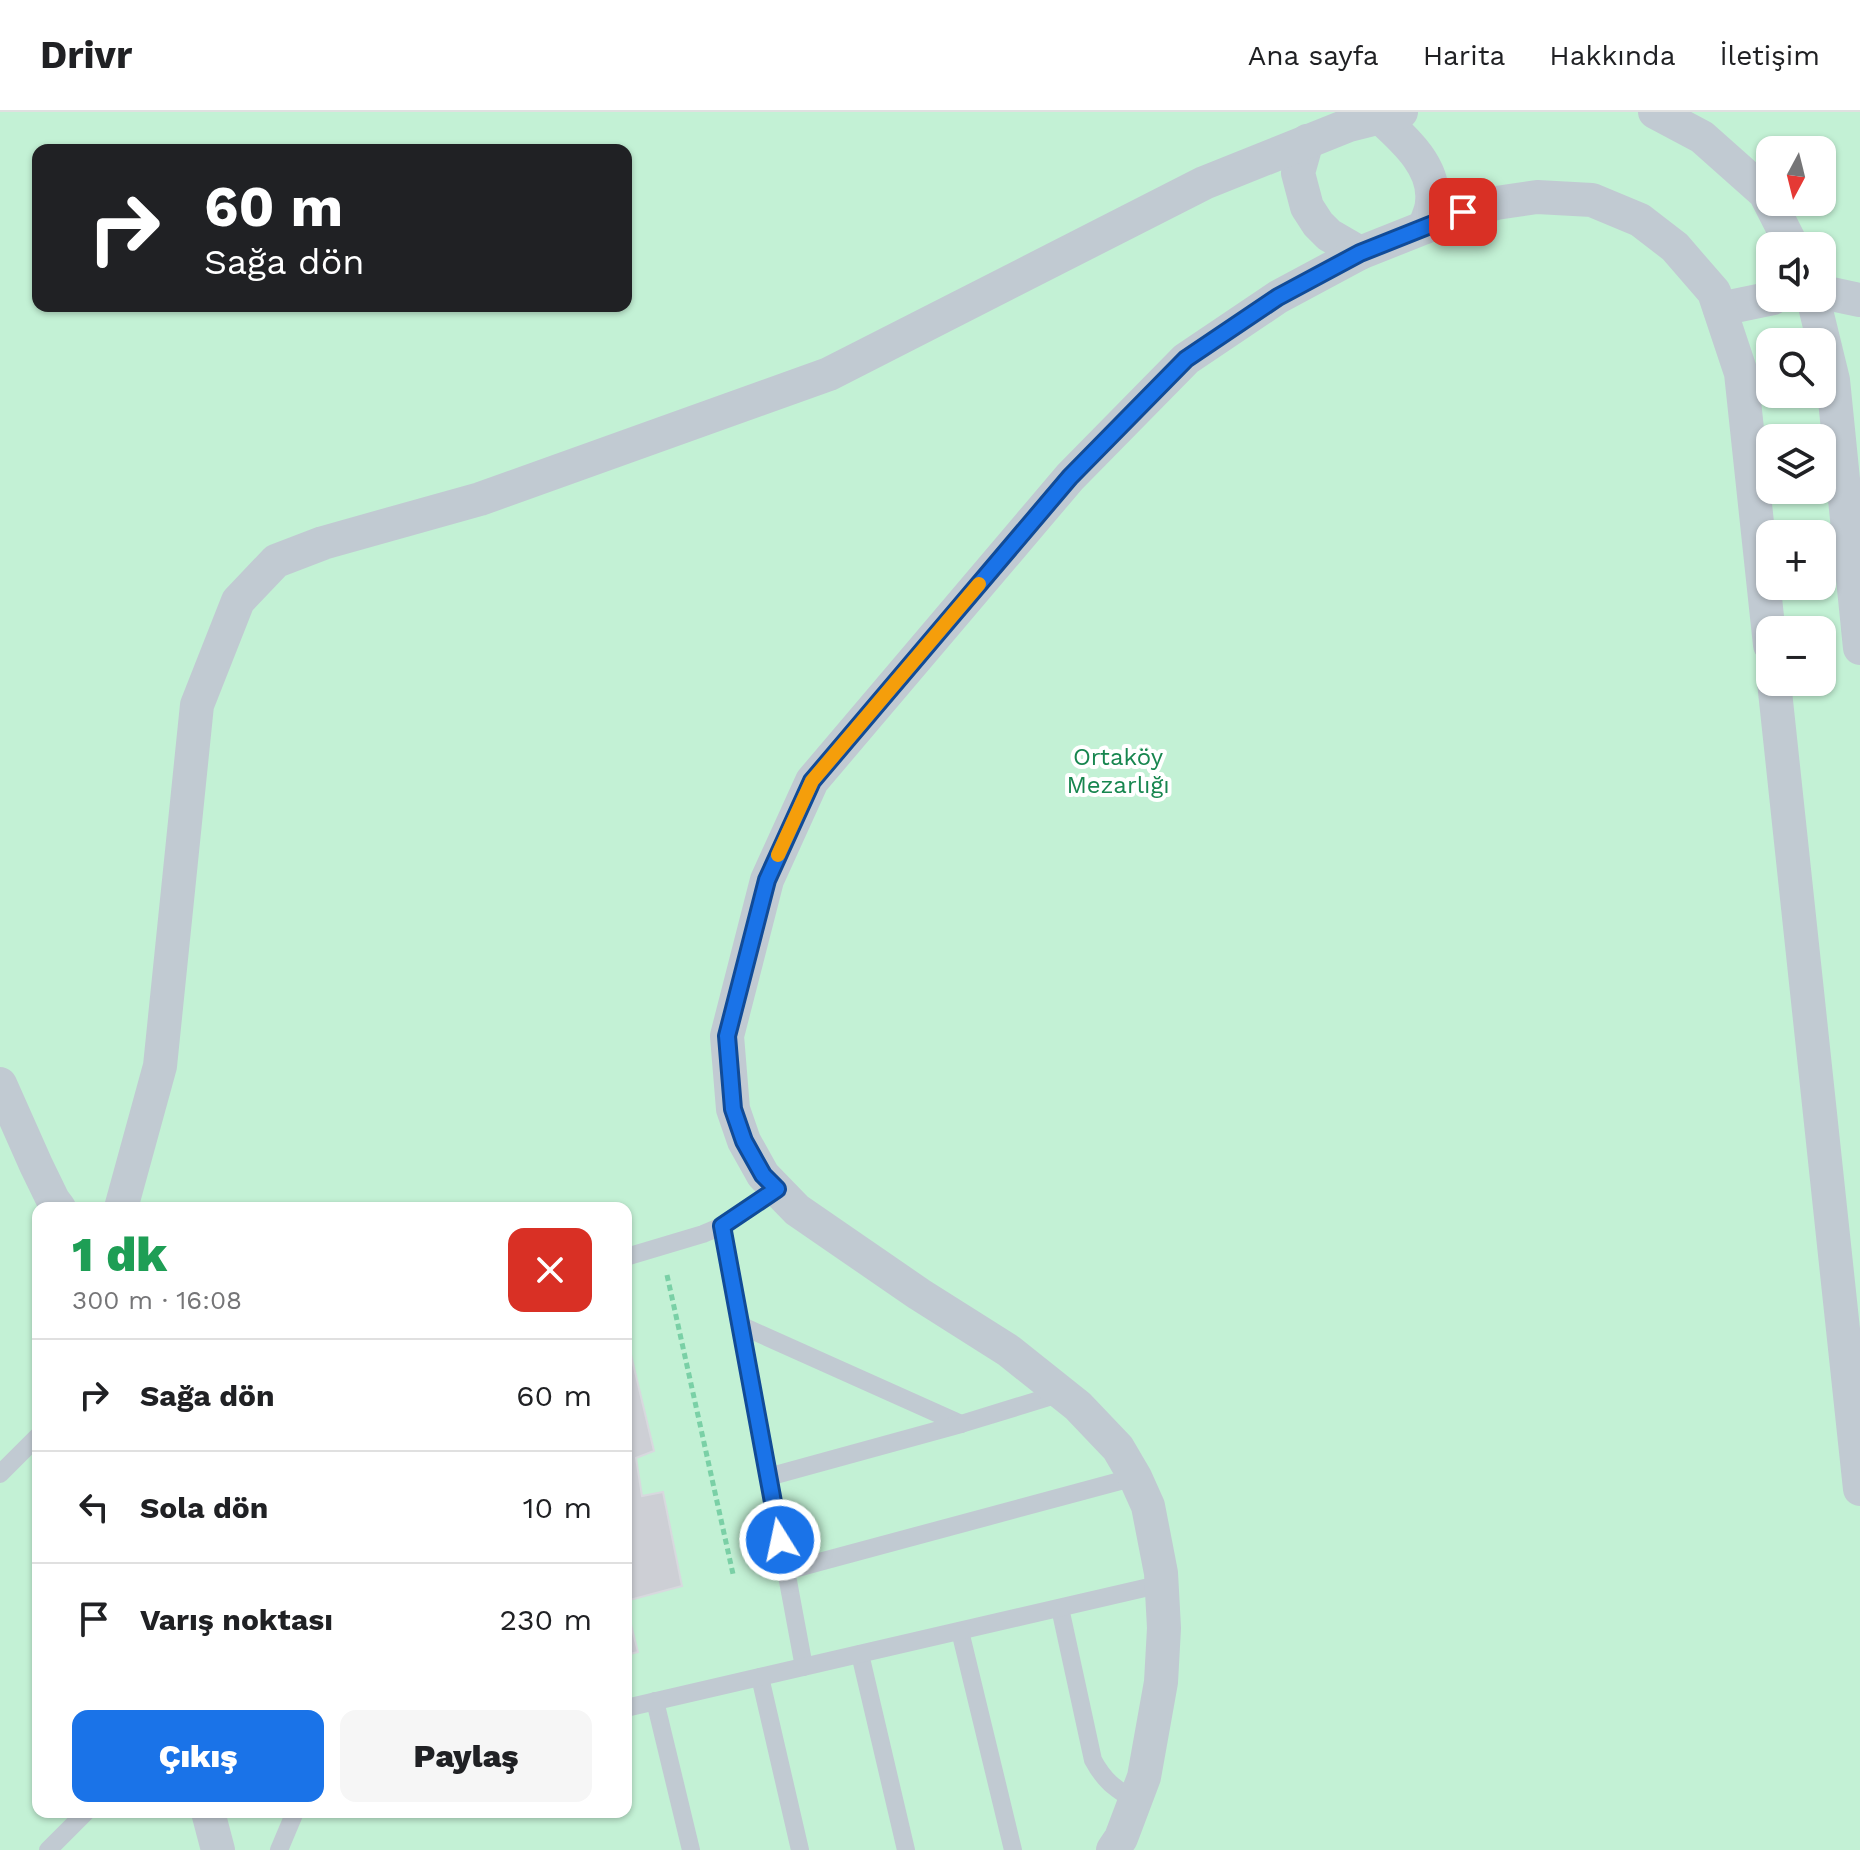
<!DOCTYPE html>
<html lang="tr">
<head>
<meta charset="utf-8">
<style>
  :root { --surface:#fff; --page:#f6f6f6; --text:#202124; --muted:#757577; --line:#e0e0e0; --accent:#1a73e8 }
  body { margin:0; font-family:"Work Sans",sans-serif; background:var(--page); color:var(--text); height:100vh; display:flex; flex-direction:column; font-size:30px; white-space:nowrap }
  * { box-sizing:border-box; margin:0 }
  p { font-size:26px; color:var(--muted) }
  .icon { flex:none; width:44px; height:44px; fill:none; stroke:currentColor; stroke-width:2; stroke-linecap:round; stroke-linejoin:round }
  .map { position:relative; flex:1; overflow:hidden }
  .sheet { position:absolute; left:32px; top:1090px; width:600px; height:616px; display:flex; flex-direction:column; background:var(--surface); border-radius:16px; box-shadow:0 2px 6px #0004 }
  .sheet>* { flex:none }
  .top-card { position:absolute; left:32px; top:32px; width:600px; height:168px; border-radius:16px; box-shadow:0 2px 6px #0004; background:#202124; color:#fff; overflow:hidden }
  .needle { width:52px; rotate:187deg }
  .controls { position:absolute; left:1756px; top:24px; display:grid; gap:16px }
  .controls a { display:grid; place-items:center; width:80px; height:80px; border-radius:16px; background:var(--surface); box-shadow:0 2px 6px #0004; font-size:40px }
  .pin { position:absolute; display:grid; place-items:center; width:68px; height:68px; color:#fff; margin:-34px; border-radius:16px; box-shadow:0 4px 12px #0006 }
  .me { position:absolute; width:88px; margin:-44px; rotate:350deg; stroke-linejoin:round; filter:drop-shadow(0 0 6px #0008) }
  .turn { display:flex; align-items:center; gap:28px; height:168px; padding:0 40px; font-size:36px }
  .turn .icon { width:104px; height:104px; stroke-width:2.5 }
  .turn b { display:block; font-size:56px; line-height:68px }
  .round { display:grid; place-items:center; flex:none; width:84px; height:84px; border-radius:16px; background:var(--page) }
  .summary { display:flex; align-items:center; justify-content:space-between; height:136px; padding:0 40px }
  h1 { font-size:48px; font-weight:800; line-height:60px; color:#1e9e55 }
  .cta { display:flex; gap:16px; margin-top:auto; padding:16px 40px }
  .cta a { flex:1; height:92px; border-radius:16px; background:var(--accent); color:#fff; font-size:32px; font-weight:800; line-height:92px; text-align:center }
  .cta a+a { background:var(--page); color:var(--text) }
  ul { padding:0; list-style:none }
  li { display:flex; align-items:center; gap:24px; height:112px; padding:0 40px; border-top:2px solid var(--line) }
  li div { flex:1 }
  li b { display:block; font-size:30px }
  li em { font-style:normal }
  header { display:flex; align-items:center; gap:48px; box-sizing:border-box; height:112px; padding:0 40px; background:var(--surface); border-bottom:2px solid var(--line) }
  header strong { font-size:38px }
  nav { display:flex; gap:44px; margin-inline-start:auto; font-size:28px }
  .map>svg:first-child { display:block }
</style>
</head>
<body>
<header>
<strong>Drivr</strong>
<nav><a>Ana sayfa</a><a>Harita</a><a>Hakkında</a><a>İletişim</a></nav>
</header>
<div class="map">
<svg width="1860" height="1738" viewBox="0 0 1860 1738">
  <rect width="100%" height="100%" fill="#f5f3f3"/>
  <path fill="#c3f1d5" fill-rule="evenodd" d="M0,0H1860V1738H0ZM38,38H626V194H38ZM1770,38H1822V90H1770ZM1770,134H1822V186H1770ZM1770,230H1822V282H1770ZM1770,326H1822V378H1770ZM1770,422H1822V474H1770ZM1770,518H1822V570H1770ZM38,1096H626V1700H38Z"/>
  <g fill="#cdcfd5" stroke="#d7d9de" stroke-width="2">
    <polygon points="626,1222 654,1339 636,1346 642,1384 663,1380 682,1474 626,1489"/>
    <polygon points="626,1493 638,1540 626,1543"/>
  </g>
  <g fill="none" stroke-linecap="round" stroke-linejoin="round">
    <polyline stroke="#7ad0a6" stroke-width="5" stroke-dasharray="6 4" stroke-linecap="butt" points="667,1163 733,1462"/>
    <g stroke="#c1cad2" stroke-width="18">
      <polyline points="722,1114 804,1555"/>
      <polyline points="626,1145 703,1122 722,1114 777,1077"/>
      <polyline points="740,1213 961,1312"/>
      <polyline points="0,1362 38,1324"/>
      <polyline points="768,1365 961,1312 1062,1281"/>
      <polyline points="786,1459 1135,1365"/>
      <path d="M1060,1496L1093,1648C1105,1670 1115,1676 1135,1689"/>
      <polyline points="960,1519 1013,1738"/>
      <polyline points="860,1542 906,1738"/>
      <polyline points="760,1565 800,1738"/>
      <polyline points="655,1589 691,1738"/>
      <polyline points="626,1596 1162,1472"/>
      <polyline points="48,1738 86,1700"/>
      <polyline points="279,1738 295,1700"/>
    </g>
    <g stroke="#c1cad2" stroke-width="34">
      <polyline points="1655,0 1702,25 1765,81 1792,134"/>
      <path d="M1381,6C1404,27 1436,55 1432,90C1432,98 1427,107 1425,115"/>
      <polyline points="1307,29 1298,61 1307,95 1318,112 1329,123 1360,141"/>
      <polyline points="1822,180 1860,188"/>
      <polyline points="1813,186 1833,268 1860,536"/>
      <polyline points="1720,197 1773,186"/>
      <polyline points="1774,570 1860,1377"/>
      <polyline points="0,972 36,1053 53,1088 59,1096"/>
      <polyline points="121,1096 160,954 197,593 238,489 276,449 323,431 480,387 829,262 1204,71 1349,13 1401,0"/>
      <polyline points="208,1700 218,1738"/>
      <polyline points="1113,1738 1121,1726 1144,1665 1161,1570 1164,1516 1161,1461 1148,1394 1135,1365 1118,1336 1078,1294 1009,1239 919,1182 797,1098 763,1063 744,1029 733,997 727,924 767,768 812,669 1070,365 1186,247 1278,185 1360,141 1463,100 1496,91 1537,85 1592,88 1640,108 1675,135 1714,180 1741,261 1770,533"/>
    </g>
  </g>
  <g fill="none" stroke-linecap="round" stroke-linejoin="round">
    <defs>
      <polyline id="route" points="780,1428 722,1114 777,1077 763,1063 744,1029 733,997 727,924 767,768 812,669 1070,365 1186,247 1278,185 1360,141 1463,100"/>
    </defs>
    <use href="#route" stroke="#114b97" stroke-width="20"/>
    <use href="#route" stroke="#1a73e8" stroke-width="14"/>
    <polyline stroke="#f59e0b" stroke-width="14" points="778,743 812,669 979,472"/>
  </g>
  <g text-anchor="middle" stroke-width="8" stroke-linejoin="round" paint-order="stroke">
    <g font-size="24" fill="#17864f" stroke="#fff">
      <text x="1118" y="653">Ortaköy<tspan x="1118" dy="28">Mezarlığı</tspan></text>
    </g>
  </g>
</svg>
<div class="controls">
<a><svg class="needle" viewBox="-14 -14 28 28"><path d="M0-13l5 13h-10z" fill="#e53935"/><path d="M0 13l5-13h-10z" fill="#757577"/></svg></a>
<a><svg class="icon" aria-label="sound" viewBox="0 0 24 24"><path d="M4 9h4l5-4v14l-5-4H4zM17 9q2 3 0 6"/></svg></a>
<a><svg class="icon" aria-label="search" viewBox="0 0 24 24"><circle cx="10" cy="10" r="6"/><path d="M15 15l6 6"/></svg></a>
<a><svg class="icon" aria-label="layers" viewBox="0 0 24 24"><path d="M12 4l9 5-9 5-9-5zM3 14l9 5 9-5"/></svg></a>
<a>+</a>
<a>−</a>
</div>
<div class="pin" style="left:1463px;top:100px;background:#d93025"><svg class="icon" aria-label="arrive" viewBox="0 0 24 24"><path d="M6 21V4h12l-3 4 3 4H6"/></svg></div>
<svg class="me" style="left:780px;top:1428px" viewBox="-20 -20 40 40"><circle r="17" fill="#1a73e8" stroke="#fff" stroke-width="3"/><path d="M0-11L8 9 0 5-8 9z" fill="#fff"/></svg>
<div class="top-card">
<div class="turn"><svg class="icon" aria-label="right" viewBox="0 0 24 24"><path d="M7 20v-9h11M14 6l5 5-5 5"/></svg><div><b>60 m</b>Sağa dön</div></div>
</div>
<section class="sheet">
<div class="summary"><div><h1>1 dk</h1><p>300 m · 16:08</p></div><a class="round" style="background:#d93025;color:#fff"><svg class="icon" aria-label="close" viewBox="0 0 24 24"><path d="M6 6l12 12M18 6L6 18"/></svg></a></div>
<ul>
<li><svg class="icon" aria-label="right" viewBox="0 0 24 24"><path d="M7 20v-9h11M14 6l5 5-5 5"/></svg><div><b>Sağa dön</b></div><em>60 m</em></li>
<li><svg class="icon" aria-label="left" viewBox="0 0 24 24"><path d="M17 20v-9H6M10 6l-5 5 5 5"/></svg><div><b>Sola dön</b></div><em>10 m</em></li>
<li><svg class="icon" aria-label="arrive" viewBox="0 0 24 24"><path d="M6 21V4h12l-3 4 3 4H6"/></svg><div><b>Varış noktası</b></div><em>230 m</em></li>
</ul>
<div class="cta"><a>Çıkış</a><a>Paylaş</a></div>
</section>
</div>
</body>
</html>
